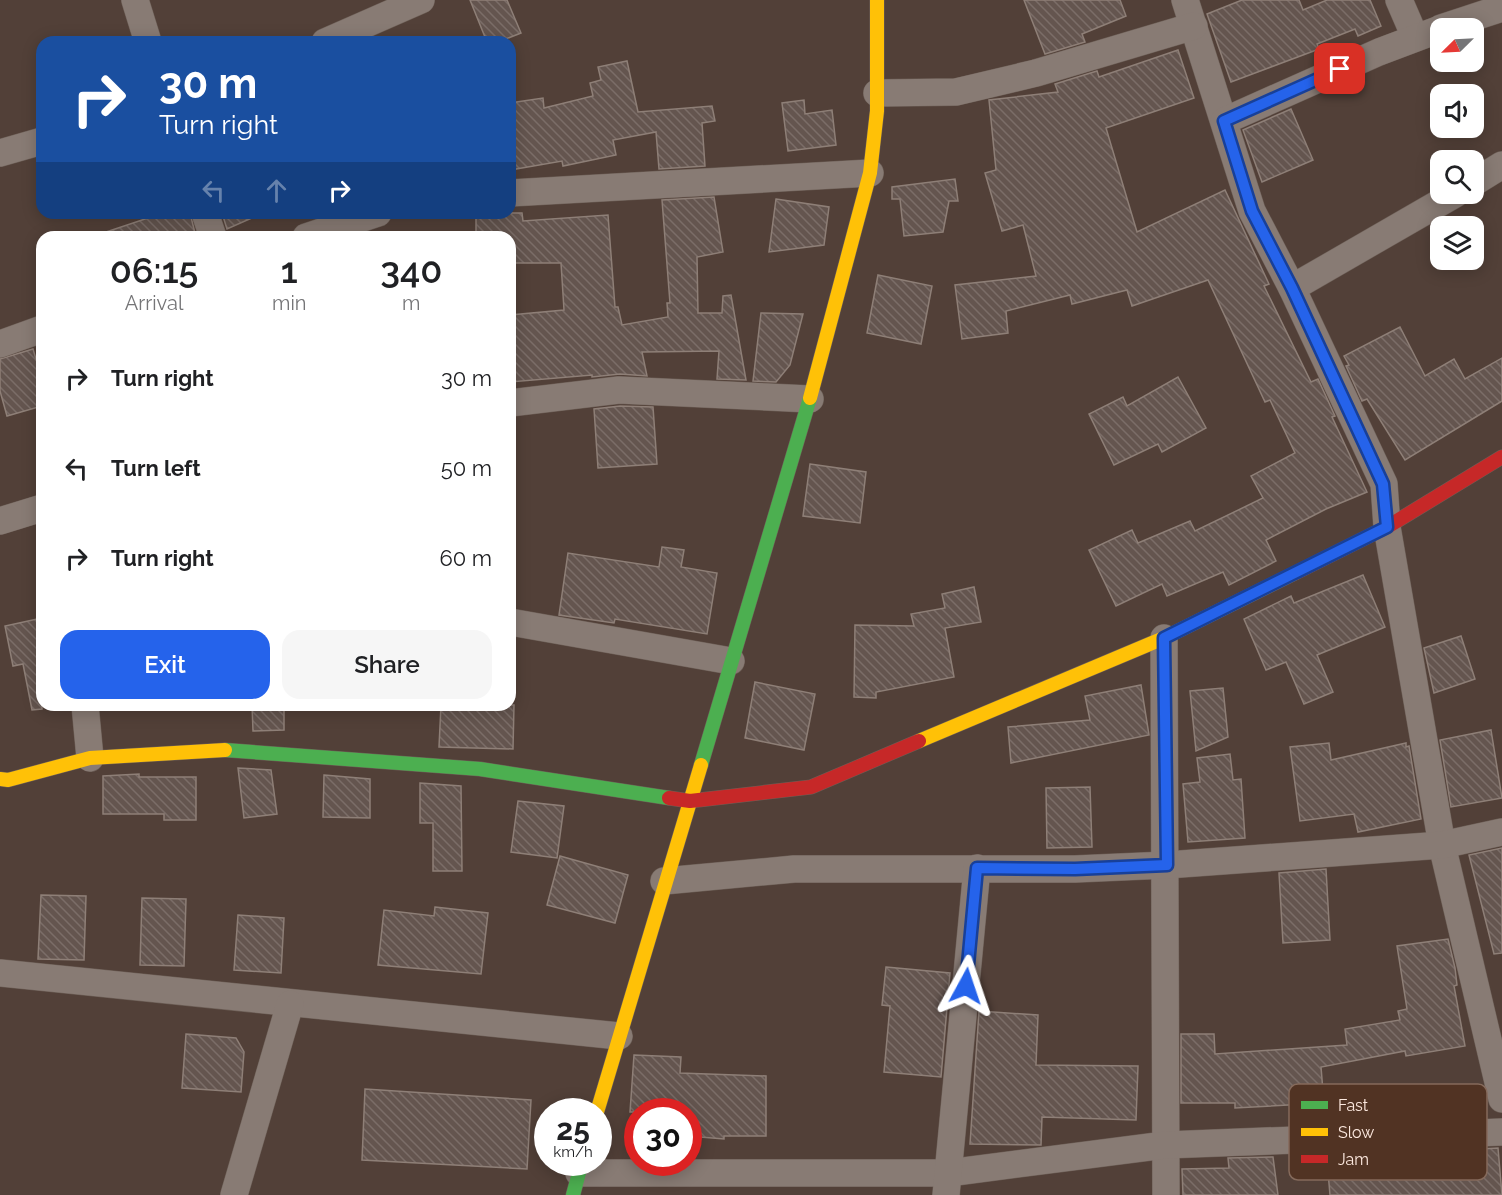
<!DOCTYPE html>
<html lang="en">
<head>
<meta charset="utf-8">
<style>
  :root { --surface:#fff; --page:#f6f6f6; --text:#202124; --muted:#757577; --accent:#2563eb }
  body { margin:0; font-family:Raleway,sans-serif; background:var(--page); color:var(--text); height:100vh; display:flex; flex-direction:column; font-size:22px; white-space:nowrap }
  * { box-sizing:border-box; margin:0 }
  p { font-size:20px; color:var(--muted) }
  .icon { flex:none; width:33px; height:33px; fill:none; stroke:currentColor; stroke-width:2; stroke-linecap:round; stroke-linejoin:round }
  .map { position:relative; flex:1; overflow:hidden }
  .side { position:absolute; left:36px; top:231px; width:480px; height:480px; display:flex; flex-direction:column; background:var(--surface); border-radius:18px; box-shadow:0 3px 15px #0003 }
  .side>* { flex:none }
  .top-card { position:absolute; left:36px; top:36px; width:480px; height:183px; border-radius:18px; box-shadow:0 3px 15px #0003; background:#1a4fa0; color:#fff; overflow:hidden }
  .needle { width:39px; rotate:246deg }
  .buttons { position:absolute; left:1430px; top:18px; display:grid; gap:12px }
  .buttons a { display:grid; place-items:center; width:54px; height:54px; border-radius:12px; background:var(--surface); box-shadow:0 3px 15px #0003; font-size:30px }
  .speed { position:absolute; left:534px; top:1098px; display:flex; gap:12px; font-size:30px; font-weight:700; text-align:center }
  .speed>* { display:grid; place-content:center; width:78px; height:78px; border-radius:50%; background:var(--surface); box-shadow:0 3px 15px #0003; line-height:1 }
  .speed small { font-size:15px; font-weight:400 }
  .speed .limit { border:9px solid #d22; background:#fff; color:#111 }
  .pin { position:absolute; display:grid; place-items:center; width:51px; height:51px; color:#fff; margin:-26px; border-radius:12px; box-shadow:0 3px 9px #0006 }
  .me { position:absolute; width:66px; margin:-33px; rotate:5deg; stroke-linejoin:round; filter:drop-shadow(0 0 4px #0008) }
  .turn { display:flex; align-items:center; gap:21px; height:126px; padding:0 24px; font-size:27px }
  .turn .icon { width:78px; height:78px; stroke-width:2.5 }
  .turn b { display:block; font-size:42px; line-height:51px }
  .lanes { display:flex; align-items:center; height:57px; padding:0 24px; background:#0003; justify-content:center; gap:30px; direction:ltr }
  .lanes .off { opacity:.35 }
  .eta { display:flex; justify-content:space-evenly; align-items:center; height:102px; text-align:center }
  .eta b { font-size:36px; font-weight:600; line-height:42px }
  .cta { display:flex; gap:12px; margin-top:auto; padding:12px 24px }
  .cta a { flex:1; height:69px; border-radius:18px; background:var(--accent); color:#fff; font-size:24px; font-weight:600; line-height:69px; text-align:center }
  .cta a+a { background:var(--page); color:var(--text) }
  ul { padding:0; list-style:none }
  li { display:flex; align-items:center; gap:18px; height:90px; padding:0 24px }
  li div { flex:1 }
  li b { display:block; font-size:22px }
  li em { font-style:normal }
  .map>svg:first-child { display:block }
</style>
</head>
<body>
<div class="map">
<svg width="1502" height="1195" viewBox="0 0 1502 1195">
  <defs>
    <pattern id="building-back-hatch" width="6" height="6" patternUnits="userSpaceOnUse" patternTransform="scale(1.5)"><rect width="6" height="6" fill="#64554f"/><path d="M-1 5l2 2M0 0l6 6M5-1l2 2" fill="none" stroke="#7b6d68"/></pattern>
  </defs>
  <rect width="100%" height="100%" fill="#524038"/>
  <g fill="url(#building-back-hatch)" stroke="#8e7f77" stroke-width="1.5">
    <polygon points="470,0 507,0 521,33 498,42 487,42"/>
    <polygon points="1024,0 1120,0 1126,16 1082,34 1085,42 1045,54"/>
    <polygon points="1242,0 1299,0 1303,10 1327,0 1370,0 1381,26 1358,36 1355,29 1317,44 1319,49 1231,82 1207,14"/>
    <polygon points="1178,50 1194,98 1106,128 1137,232 1225,190 1269,284 1264,286 1311,382 1318,379 1335,416 1332,417 1367,492 1326,509 1266,540 1276,561 1229,585 1223,572 1167,596 1162,584 1116,606 1089,550 1132,530 1138,543 1190,521 1195,531 1263,498 1251,476 1295,453 1270,400 1265,402 1208,280 1132,306 1127,290 1072,304 1070,295 1006,311 1008,333 962,339 955,285 1036,276 1023,225 1002,231 985,173 996,170 989,100 1058,92 1055,84 1097,71 1099,77"/>
    <polygon points="627,61 638,112 712,106 715,121 702,123 705,166 659,169 656,132 613,140 616,155 563,166 562,161 510,170 510,103 543,98 544,108 593,96 590,83 601,80 598,67"/>
    <polygon points="804,100 805,114 832,110 836,145 788,151 782,103"/>
    <polygon points="1291,109 1313,160 1262,182 1243,130"/>
    <polygon points="955,179 958,201 949,201 943,232 904,236 900,199 892,199 892,187"/>
    <polygon points="714,197 723,252 697,257 698,313 722,313 723,296 731,295 746,380 717,379 719,351 642,352 647,376 620,374 592,377 592,375 510,382 510,315 564,310 561,263 510,263 510,237 476,237 476,213 522,213 523,221 608,215 615,307 618,307 622,325 668,317 667,303 670,303 662,200"/>
    <polygon points="776,199 829,207 824,245 769,252"/>
    <polygon points="163,213 190,213 196,237 104,237 103,233"/>
    <polygon points="222,213 263,213 227,229"/>
    <polygon points="878,275 932,286 921,344 867,333"/>
    <polygon points="761,313 803,314 790,365 776,382 753,381"/>
    <polygon points="1400,327 1425,376 1454,359 1465,379 1502,358 1502,401 1405,460 1367,399 1362,401 1346,366 1349,365 1344,356"/>
    <polygon points="33,349 42,379 42,406 7,416 0,391 0,359"/>
    <polygon points="1178,377 1206,428 1162,452 1158,444 1114,465 1089,414 1123,397 1127,406"/>
    <polygon points="620,406 653,407 657,464 598,468 594,409"/>
    <polygon points="810,464 866,472 860,523 803,516"/>
    <polygon points="662,547 684,550 681,567 717,573 707,634 615,619 614,623 559,615 568,553 659,567"/>
    <polygon points="1363,575 1385,627 1317,655 1333,692 1304,704 1286,662 1266,670 1244,619 1291,596 1294,603"/>
    <polygon points="974,587 981,622 945,628 954,677 876,692 876,698 854,697 855,625 914,626 911,614 945,608 942,594"/>
    <polygon points="42,618 42,709 32,710 23,664 13,666 5,626"/>
    <polygon points="1461,636 1475,679 1434,693 1424,648"/>
    <polygon points="755,682 815,694 804,750 745,738"/>
    <polygon points="1141,685 1149,735 1011,763 1008,727 1090,720 1085,696"/>
    <polygon points="1223,688 1228,737 1196,751 1190,691"/>
    <polygon points="252,705 284,705 284,730 253,731"/>
    <polygon points="441,705 514,705 513,749 439,747"/>
    <polygon points="1491,730 1502,798 1451,807 1440,740"/>
    <polygon points="1329,743 1331,760 1406,743 1406,747 1409,746 1421,819 1358,832 1354,814 1300,821 1290,747"/>
    <polygon points="1230,754 1233,780 1241,779 1245,838 1188,842 1183,784 1200,782 1197,758"/>
    <polygon points="238,768 271,770 277,814 244,818"/>
    <polygon points="139,774 139,777 196,777 196,820 164,820 164,814 103,814 103,776"/>
    <polygon points="324,775 370,779 370,818 323,817"/>
    <polygon points="420,783 461,786 462,871 433,871 433,823 420,823"/>
    <polygon points="1090,787 1092,847 1047,848 1046,788"/>
    <polygon points="518,801 564,806 557,858 511,852"/>
    <polygon points="1502,848 1502,953 1494,954 1469,855"/>
    <polygon points="560,856 628,875 615,923 547,905"/>
    <polygon points="1326,869 1330,940 1283,943 1279,873"/>
    <polygon points="41,895 86,896 84,960 38,959"/>
    <polygon points="142,898 186,899 184,966 140,965"/>
    <polygon points="435,907 488,913 481,974 378,965 384,910 434,916"/>
    <polygon points="238,915 284,918 281,973 234,970"/>
    <polygon points="1448,939 1455,968 1457,985 1454,986 1465,1046 1406,1056 1405,1051 1321,1067 1324,1103 1235,1108 1235,1103 1181,1103 1181,1034 1214,1034 1215,1054 1347,1045 1345,1029 1400,1020 1398,1011 1407,1009 1397,946"/>
    <polygon points="886,967 950,973 941,1077 884,1072 890,1006 882,1005"/>
    <polygon points="979,1011 1038,1015 1036,1065 1138,1066 1136,1120 1042,1117 1041,1145 970,1144"/>
    <polygon points="186,1034 236,1038 244,1052 241,1092 182,1088"/>
    <polygon points="634,1055 681,1057 680,1073 766,1076 766,1136 724,1136 724,1139 688,1136 688,1112 630,1112"/>
    <polygon points="365,1089 531,1100 527,1169 362,1160"/>
    <polygon points="1498,1148 1502,1195 1330,1195 1327,1160 1379,1156 1379,1161 1446,1151"/>
    <polygon points="1273,1157 1278,1195 1183,1195 1182,1169 1229,1168 1228,1158"/>
  </g>
  <g fill="none" stroke-linecap="round" stroke-linejoin="round">
    <defs>
      <g id="street">
        <polyline points="135,0 148,42"/>
        <polyline points="1185,0 1252,211 1292,288 1384,484 1387,527 1442,845 1502,1099"/>
        <polyline points="1399,0 1415,37"/>
        <polyline points="1441,28 1502,8"/>
        <polyline points="325,42 421,0"/>
        <polyline points="877,93 956,92 1036,73 1194,26"/>
        <polyline points="1224,121 1379,52 1440,29"/>
        <polyline points="0,153 42,141"/>
        <polyline points="1473,183 1502,165"/>
        <polyline points="510,193 870,173"/>
        <polyline points="205,213 213,237"/>
        <polyline points="306,237 378,213"/>
        <polyline points="1292,288 1455,194"/>
        <polyline points="0,344 42,329"/>
        <polyline points="510,403 619,390 810,399"/>
        <polyline points="0,521 42,508"/>
        <polyline points="510,622 731,661"/>
        <polyline points="1164,638 1166,1195"/>
        <polyline points="85,705 90,758"/>
        <polyline points="664,881 794,869 1075,869 1167,865 1442,845 1502,832"/>
        <polyline points="0,973 619,1036"/>
        <polyline points="579,1173 948,1173 1165,1145 1502,1132"/>
        <polyline points="234,1195 290,1004"/>
        <polyline points="946,1195 977,868"/>
      </g>
      <g id="fast">
        <polyline points="225,750 480,769 669,798"/>
        <polyline points="701,765 810,398"/>
        <polyline points="573,1195 582,1162"/>
      </g>
      <g id="slow">
        <polyline points="810,398 870,173 877,111 877,0"/>
        <polyline points="919,741 1164,638 1295,573"/>
        <polyline points="0,779 8,780 90,758 225,750"/>
        <polyline points="597,1112 701,765"/>
      </g>
      <g id="jam">
        <polyline points="1295,573 1387,527 1502,457"/>
        <polyline points="669,798 690,801 811,787 919,741"/>
      </g>
    </defs>
    <use href="#street" stroke="#6d5f57" stroke-width="28"/>
    <use href="#fast" stroke="#6d5f57" stroke-width="15"/>
    <use href="#slow" stroke="#6d5f57" stroke-width="15"/>
    <use href="#jam" stroke="#6d5f57" stroke-width="15"/>
    <use href="#street" stroke="#887b74" stroke-width="27"/>
    <use href="#fast" stroke="#4caf50" stroke-width="14"/>
    <use href="#slow" stroke="#ffc107" stroke-width="14"/>
    <use href="#jam" stroke="#c62828" stroke-width="14"/>
  </g>
  <g fill="none" stroke-linecap="round" stroke-linejoin="round">
    <defs>
      <polyline id="route" points="966,986 977,868 1075,869 1167,865 1164,638 1387,527 1383,484 1292,288 1252,211 1224,121 1340,69"/>
    </defs>
    <use href="#route" stroke="#184099" stroke-width="15"/>
    <use href="#route" stroke="#2563eb" stroke-width="10"/>
  </g>
  <rect x="1289" y="1084" width="198" height="96" rx="9" fill="#513323" stroke="#856a5b" stroke-width="1.5"/>
  <rect x="1301" y="1101" width="27" height="8" fill="#4caf50"/>
  <rect x="1301" y="1128" width="27" height="8" fill="#ffc107"/>
  <rect x="1301" y="1155" width="27" height="8" fill="#c62828"/>
  <g font-size="16" fill="#fde9df">
    <text x="1338" y="1111">Fast</text>
    <text x="1338" y="1138">Slow</text>
    <text x="1338" y="1165">Jam</text>
  </g>
</svg>
<div class="buttons">
<a><svg class="needle" viewBox="-14 -14 28 28"><path d="M0-13l5 13h-10z" fill="#e53935"/><path d="M0 13l5-13h-10z" fill="#757577"/></svg></a>
<a><svg class="icon" aria-label="sound" viewBox="0 0 24 24"><path d="M4 9h4l5-4v14l-5-4H4zM17 9q2 3 0 6"/></svg></a>
<a><svg class="icon" aria-label="search" viewBox="0 0 24 24"><circle cx="10" cy="10" r="6"/><path d="M15 15l6 6"/></svg></a>
<a><svg class="icon" aria-label="layers" viewBox="0 0 24 24"><path d="M12 4l9 5-9 5-9-5zM3 14l9 5 9-5"/></svg></a>
</div>
<div class="speed"><div>25<small>km/h</small></div><div class="limit">30</div></div>
<div class="pin" style="left:1340px;top:69px;background:#d93025"><svg class="icon" aria-label="arrive" viewBox="0 0 24 24"><path d="M6 21V4h12l-3 4 3 4H6"/></svg></div>
<svg class="me" style="left:966px;top:986px" viewBox="-20 -20 40 40"><path d="M0-17L14 15 0 8-14 15z" fill="#2563eb" stroke="#fff" stroke-width="4"/></svg>
<div class="top-card">
<div class="turn"><svg class="icon" aria-label="right" viewBox="0 0 24 24"><path d="M7 20v-9h11M14 6l5 5-5 5"/></svg><div><b>30 m</b>Turn right</div></div>
<div class="lanes"><svg class="icon off" aria-label="left" viewBox="0 0 24 24"><path d="M17 20v-9H6M10 6l-5 5 5 5"/></svg><svg class="icon off" aria-label="ahead" viewBox="0 0 24 24"><path d="M12 20V5M6 11l6-6 6 6"/></svg><svg class="icon" aria-label="right" viewBox="0 0 24 24"><path d="M7 20v-9h11M14 6l5 5-5 5"/></svg></div>
</div>
<section class="side">
<div class="eta">
<div><b>06:15</b><p>Arrival</p></div>
<div><b>1</b><p>min</p></div>
<div><b>340</b><p>m</p></div>
</div>
<ul>
<li><svg class="icon" aria-label="right" viewBox="0 0 24 24"><path d="M7 20v-9h11M14 6l5 5-5 5"/></svg><div><b>Turn right</b></div><em>30 m</em></li>
<li><svg class="icon" aria-label="left" viewBox="0 0 24 24"><path d="M17 20v-9H6M10 6l-5 5 5 5"/></svg><div><b>Turn left</b></div><em>50 m</em></li>
<li><svg class="icon" aria-label="right" viewBox="0 0 24 24"><path d="M7 20v-9h11M14 6l5 5-5 5"/></svg><div><b>Turn right</b></div><em>60 m</em></li>
</ul>
<div class="cta"><a>Exit</a><a>Share</a></div>
</section>
</div>
</body>
</html>
